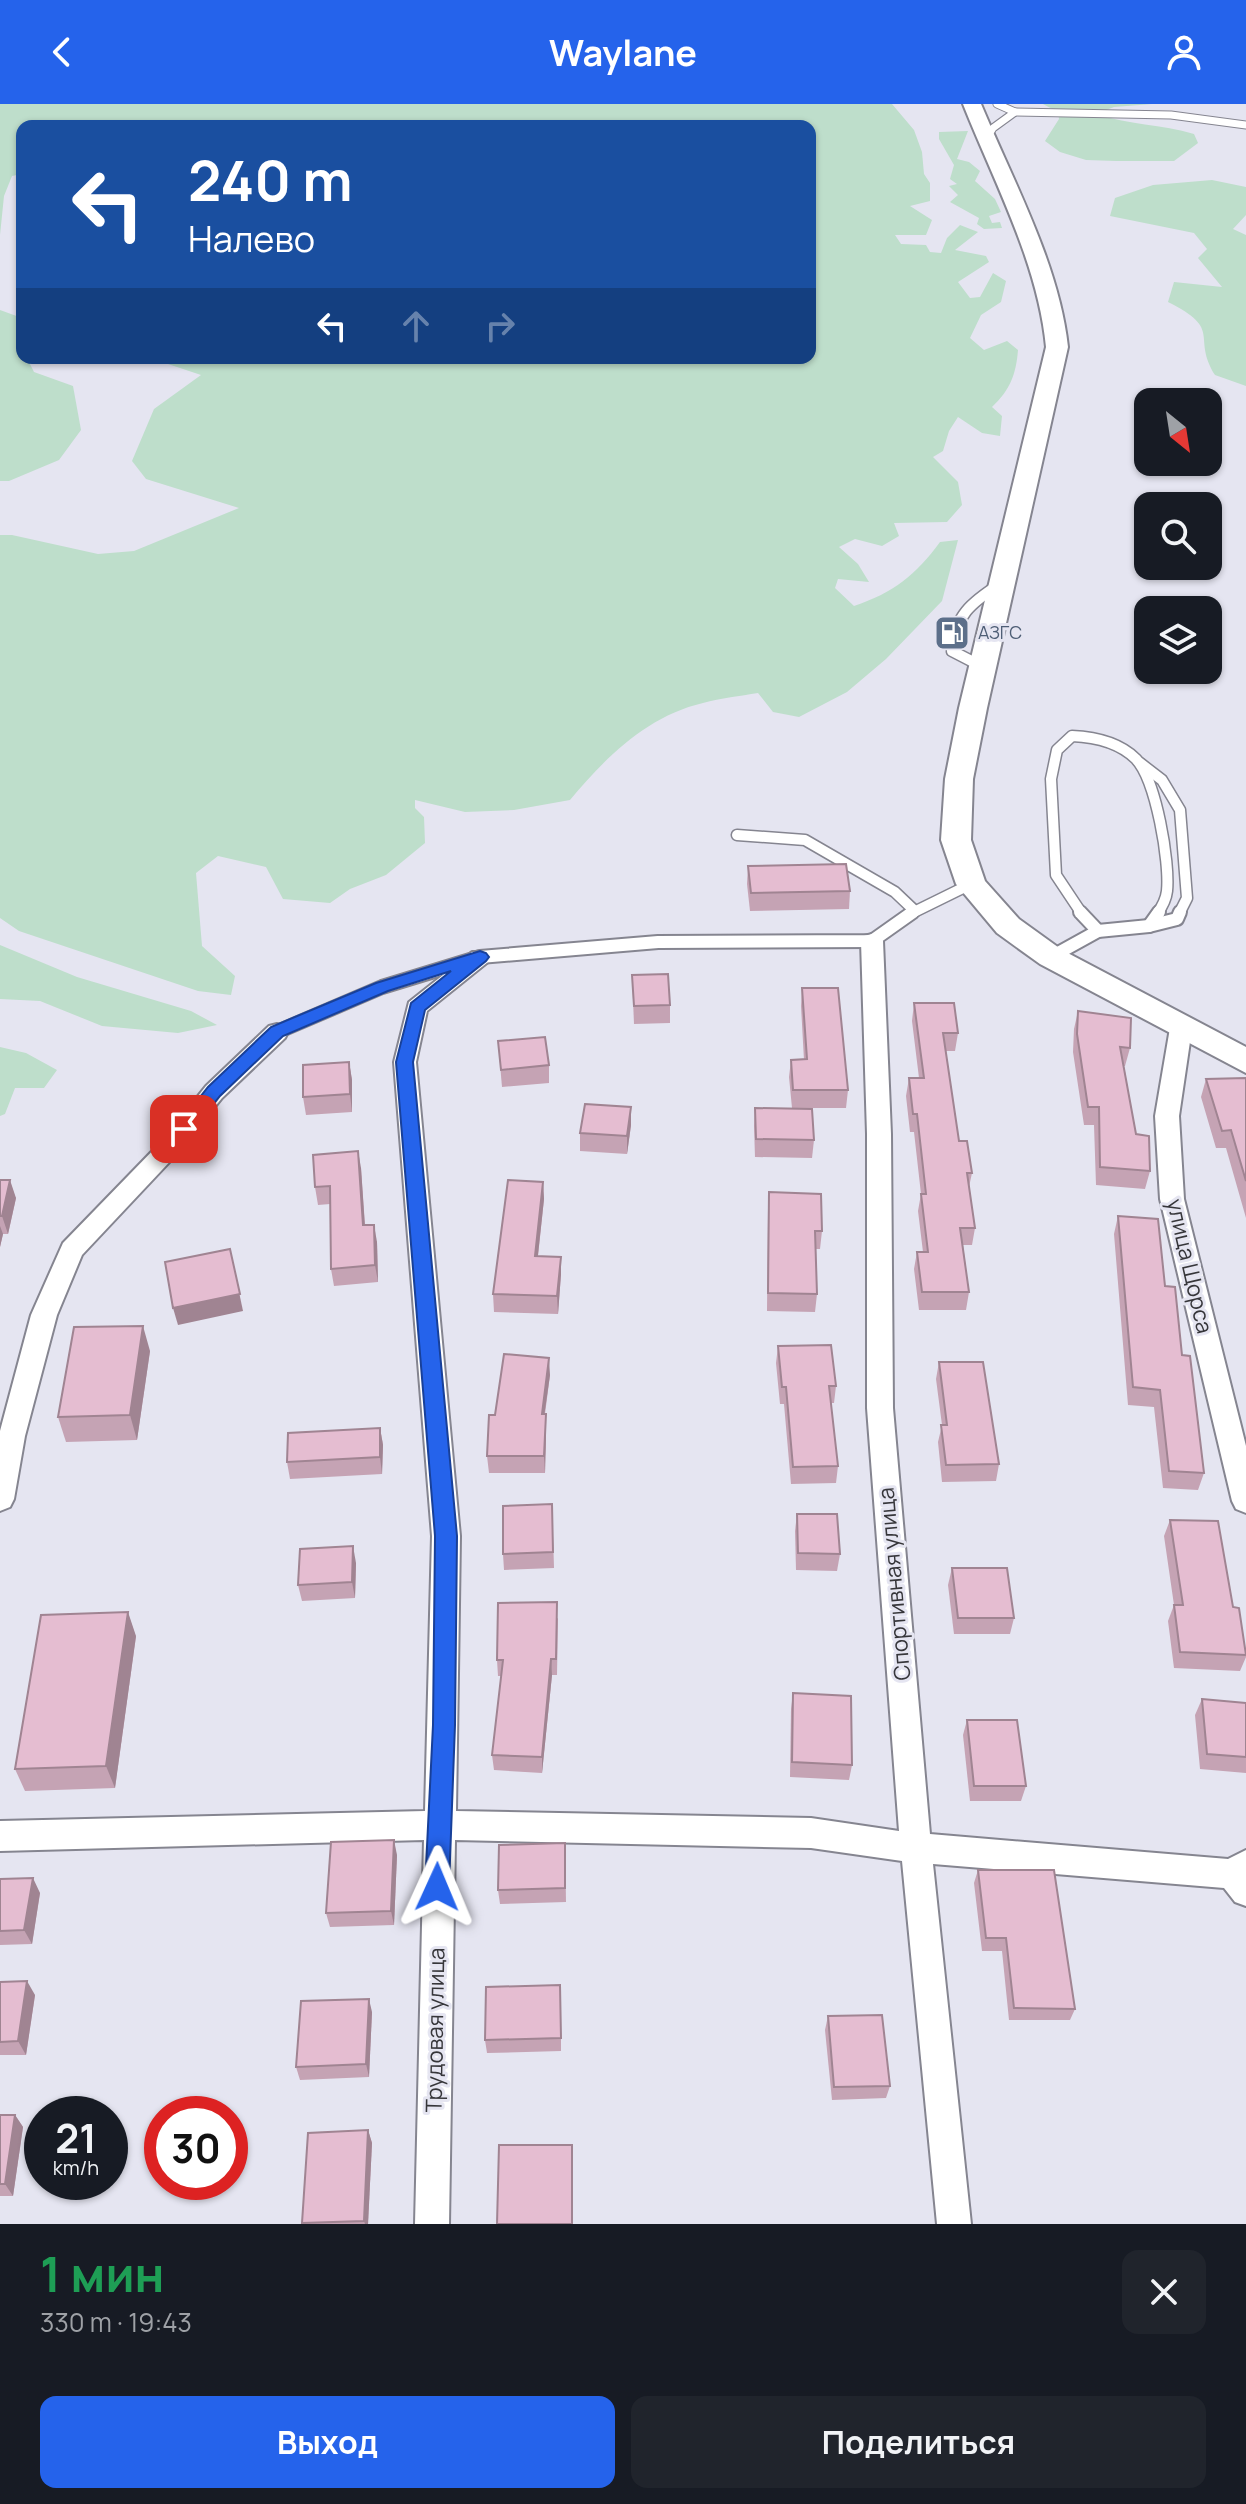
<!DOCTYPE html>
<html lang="ru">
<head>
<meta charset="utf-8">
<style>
  :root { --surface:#171b24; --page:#20242c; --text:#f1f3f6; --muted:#9ea1a6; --accent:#2563eb }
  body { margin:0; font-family:Manrope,sans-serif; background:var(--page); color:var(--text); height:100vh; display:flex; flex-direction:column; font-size:30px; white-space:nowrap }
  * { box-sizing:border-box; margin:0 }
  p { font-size:26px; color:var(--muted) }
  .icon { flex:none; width:44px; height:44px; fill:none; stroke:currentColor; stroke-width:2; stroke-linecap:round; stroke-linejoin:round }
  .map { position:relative; height:2120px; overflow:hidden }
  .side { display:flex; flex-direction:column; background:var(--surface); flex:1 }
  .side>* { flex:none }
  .guide { position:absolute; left:16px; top:16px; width:800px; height:244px; border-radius:16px; box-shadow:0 2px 6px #0004; background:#1a4fa0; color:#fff; overflow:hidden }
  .needle { width:52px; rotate:150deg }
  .tools { position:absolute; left:1134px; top:284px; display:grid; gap:16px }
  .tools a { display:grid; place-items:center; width:88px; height:88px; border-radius:16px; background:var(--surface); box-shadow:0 2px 6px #0004; font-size:40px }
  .speed { position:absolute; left:24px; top:1992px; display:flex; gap:16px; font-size:40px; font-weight:700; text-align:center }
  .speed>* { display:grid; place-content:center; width:104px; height:104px; border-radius:50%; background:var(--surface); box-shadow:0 2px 6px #0004; line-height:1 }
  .speed small { font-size:20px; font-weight:400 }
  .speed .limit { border:12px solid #d22; background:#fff; color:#111 }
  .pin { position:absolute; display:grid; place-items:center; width:68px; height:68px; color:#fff; margin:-34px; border-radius:16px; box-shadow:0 4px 12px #0006 }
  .me { position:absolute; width:88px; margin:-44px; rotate:1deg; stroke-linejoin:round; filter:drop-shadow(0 0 6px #0008) }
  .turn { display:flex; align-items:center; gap:28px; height:168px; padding:0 40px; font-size:36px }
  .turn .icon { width:104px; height:104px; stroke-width:2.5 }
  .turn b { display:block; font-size:56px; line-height:68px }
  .lanes { display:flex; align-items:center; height:76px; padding:0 40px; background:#0003; justify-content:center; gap:40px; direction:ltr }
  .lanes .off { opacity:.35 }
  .round { display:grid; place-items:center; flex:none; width:84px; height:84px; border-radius:16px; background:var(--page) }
  .summary { display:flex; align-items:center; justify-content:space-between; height:136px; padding:0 40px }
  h1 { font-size:48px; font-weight:700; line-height:60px; color:#1e9e55 }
  .action { display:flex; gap:16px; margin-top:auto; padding:16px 40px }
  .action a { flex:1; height:92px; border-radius:16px; background:var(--accent); color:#fff; font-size:32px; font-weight:700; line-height:92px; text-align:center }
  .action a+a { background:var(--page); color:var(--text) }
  header { display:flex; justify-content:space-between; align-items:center; height:104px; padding:0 40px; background:var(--accent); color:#fff; font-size:36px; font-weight:700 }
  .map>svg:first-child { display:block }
</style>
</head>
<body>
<header><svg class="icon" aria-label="back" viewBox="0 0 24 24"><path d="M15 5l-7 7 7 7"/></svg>Waylane<svg class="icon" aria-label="person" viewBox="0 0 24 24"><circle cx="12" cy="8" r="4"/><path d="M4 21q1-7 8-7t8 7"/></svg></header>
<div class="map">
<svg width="1246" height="2120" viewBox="0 0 1246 2120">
  <rect width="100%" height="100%" fill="#e5e5f1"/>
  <g fill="#bedecb">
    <path d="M0,0H892L914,26L922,48L924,70L930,79V97L910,102L932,116L926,131H895L901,140L926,141L930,148L941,149L947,134L960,121L978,128L955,146L986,152L989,158L958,178L970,194L980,193L993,169L1006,177L1001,198L981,211L970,234L984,246L1007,237L1018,246C1016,271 1010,286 992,303L1002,312L1000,332L982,329L958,313L949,327L943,347L933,353L958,378L962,401L947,418L894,419L899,432L882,442L855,435L839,443L858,460L869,478L838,475L835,484L854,502C893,489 916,471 940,438L958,436L942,497L886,555L847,588L799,613L773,608L758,589C740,592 721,594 703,599C647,612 605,654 570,696L514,706L465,708L415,696V704L424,713L425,739L386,771L350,785L330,799L283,795L266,763L218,752L196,769L202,842L235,872L231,891L198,887L19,827L0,814V431H12L98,450L134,447L239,404L146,375L132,357L154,305L201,271L150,254H810V22H22V70L12,72L4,92L0,131Z"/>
    <path d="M1043,0H1152L1114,3L1096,10C1128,21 1162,20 1194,30L1198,39L1174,57H1116L1086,56L1060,48L1045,37L1059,15L1058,8Z"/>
    <polygon points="968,27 957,55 969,58 980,67 975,77 995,95 1001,108 989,112 992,119 1000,118 1002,124 984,125 977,120 979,114 950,98 958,91 949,82 957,80 950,75 954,61 939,35 939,28"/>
    <path d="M1212,76L1246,83V111L1233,125L1246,131V282L1215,271C1191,232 1224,226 1168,198L1174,178L1222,183L1198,154L1207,145L1194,129L1110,112L1115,94L1153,81Z"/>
    <polygon points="0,206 22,214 22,254 27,254 34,268 73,282 81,326 59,356 9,377 0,377"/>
    <polygon points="0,841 77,873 191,907 217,921 178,929 102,922 40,897 0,895"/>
    <polygon points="0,943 26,949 57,966 44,984 15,984 5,1010 0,1012"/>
  </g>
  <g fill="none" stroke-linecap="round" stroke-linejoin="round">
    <defs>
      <g id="lane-far2">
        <polyline points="997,0 1015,8 1171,11 1246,21"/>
        <polyline points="985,36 993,24 1015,8"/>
      </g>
      <g id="lane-far1">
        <path d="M983,563L952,547C954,512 972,498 1000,480"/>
        <polyline points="1140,659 1162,676 1180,706 1187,794 1179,810"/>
        <polyline points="737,731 805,736 895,788 915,807"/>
        <polyline points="910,810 971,780"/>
        <path d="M1082,810L1056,771L1051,675L1057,646L1072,632C1095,633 1119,638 1136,655C1156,676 1170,758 1167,787C1166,796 1162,803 1157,810"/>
      </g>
      <g id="lane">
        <polyline points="1080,808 1098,827"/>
        <polyline points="1149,822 1159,808"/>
        <polyline points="1051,853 1098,827 1149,822 1177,815 1180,808"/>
        <polyline points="277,928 382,883 480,853 658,838 872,837 913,808"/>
      </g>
      <g id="street">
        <polygon points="872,830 880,832 883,837 891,1030 893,1304 930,1730 1228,1755 1246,1746 1246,1802 1235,1798 1224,1784 933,1760 971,2120 937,2120 902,1757 811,1744 455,1736 449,2120 415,2120 424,1736 0,1747 0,1717 425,1707 432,1432 394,958 409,898 472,848 488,848 491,853 488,858 427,907 416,958 460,1432 456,1707 811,1714 899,1727 867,1304 867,1030 861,837 864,832"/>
        <polygon points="1181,916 1189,918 1192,924 1179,1012 1184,1095 1246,1342 1246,1409 1236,1405 1232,1397 1160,1095 1155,1012 1170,924 1173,918"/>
        <polygon points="277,920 285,922 288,928 285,934 222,994 177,1050 82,1151 57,1211 25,1332 14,1395 10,1403 0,1407 0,1327 31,1211 63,1139 161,1038 206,982 269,922"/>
      </g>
      <path id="secondary" d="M963,0H981C1013,77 1059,160 1068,243L987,604L973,675L971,736L985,777L1019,815L1062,846L1246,943V969L1040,860L997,829L956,780L941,736L945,675L959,604L1046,243C1038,159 994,78 963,0Z"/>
    </defs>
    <use href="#lane-far2" stroke="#858590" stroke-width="9"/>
    <use href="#lane-far1" stroke="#858590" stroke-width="13"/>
    <use href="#lane" stroke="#858590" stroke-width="16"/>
    <use href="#street" stroke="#858590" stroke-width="4"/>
    <use href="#secondary" stroke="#858590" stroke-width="4"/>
    <use href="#lane-far2" stroke="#fff" stroke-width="7"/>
    <use href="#lane-far1" stroke="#fff" stroke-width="10"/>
    <use href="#lane" stroke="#fff" stroke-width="12"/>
    <use href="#street" fill="#fff" fill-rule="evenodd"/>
    <use href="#secondary" fill="#fff" fill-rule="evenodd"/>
  </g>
  <g fill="#c5a3b4">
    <polygon points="748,762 850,787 849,805 750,807 747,780"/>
    <polygon points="632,871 670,901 670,919 634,920"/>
    <polygon points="802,884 848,986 846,1004 792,1004 789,973 791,956 804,956 801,902"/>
    <polygon points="914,899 958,929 955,947 946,947 959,1037 972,1069 969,1083 975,1124 972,1141 963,1141 969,1188 966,1206 919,1206 914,1165 917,1148 923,1148 918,1107 921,1090 914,1028 910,1028 906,992 909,974 919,974 912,917"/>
    <polygon points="1078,907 1130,944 1125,962 1124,962 1136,1030 1150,1067 1145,1085 1096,1081 1094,1021 1084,1021 1073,948 1074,925"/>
    <polygon points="498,937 549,961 549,979 502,983"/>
    <polygon points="349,958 352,976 352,1008 306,1011 303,993"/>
    <polygon points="1246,974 1246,1114 1226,1044 1216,1044 1201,993 1206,975"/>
    <polygon points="631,1003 631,1021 627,1050 580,1047 580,1029"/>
    <polygon points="755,1004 814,1036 812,1054 755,1053 754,1022"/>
    <polygon points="361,1064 365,1121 377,1138 378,1178 334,1182 331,1165 330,1100 318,1101 315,1083"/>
    <polygon points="0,1076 16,1094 8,1130 3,1130 0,1143"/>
    <polygon points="543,1078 544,1095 538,1152 561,1153 561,1170 558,1210 494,1208 493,1190"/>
    <polygon points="769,1088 822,1127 820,1145 816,1145 817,1190 815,1208 767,1207 768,1106"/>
    <polygon points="1118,1112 1165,1182 1182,1251 1204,1369 1198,1386 1163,1384 1154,1303 1128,1301 1114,1130"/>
    <polygon points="778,1242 836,1282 834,1299 831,1299 838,1362 836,1379 791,1380 784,1300 780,1300 776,1259"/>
    <polygon points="150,1247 137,1336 66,1338 58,1313"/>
    <polygon points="939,1258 999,1360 996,1377 942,1378 938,1338 942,1321 936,1275"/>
    <polygon points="550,1271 545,1310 546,1327 545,1369 489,1369 487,1352 495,1311"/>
    <polygon points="380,1324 383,1341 382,1370 290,1375 287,1358"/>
    <polygon points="552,1400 554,1464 504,1466 503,1450"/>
    <polygon points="797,1410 840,1450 837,1467 796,1466 795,1427"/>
    <polygon points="1170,1416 1233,1503 1246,1546 1246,1553 1240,1567 1174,1564 1168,1517 1174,1501 1164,1432"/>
    <polygon points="356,1459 355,1494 302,1497 298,1481"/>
    <polygon points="952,1464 1014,1514 1010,1530 954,1530 948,1481"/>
    <polygon points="558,1514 557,1571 552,1571 542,1669 494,1666 492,1651 501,1572 498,1572 497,1556"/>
    <polygon points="136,1532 115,1684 25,1687 15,1665"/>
    <polygon points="793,1589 852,1661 849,1676 790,1673 791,1605"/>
    <polygon points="1202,1595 1246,1599 1246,1669 1200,1665 1195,1611"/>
    <polygon points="967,1616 1026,1682 1021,1697 970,1697 963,1631"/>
    <polygon points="565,1739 566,1798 500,1800 498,1786"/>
    <polygon points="397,1751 394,1821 330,1823 326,1809"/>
    <polygon points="978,1766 1075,1905 1070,1916 1009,1916 1002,1847 982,1847 974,1779"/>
    <polygon points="0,1775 40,1789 32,1840 0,1841"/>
    <polygon points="0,1878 35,1891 26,1951 0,1951"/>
    <polygon points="561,1894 561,1947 487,1949 485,1936"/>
    <polygon points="372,1908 369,1973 300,1976 296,1963"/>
    <polygon points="828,1912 890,1982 886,1994 832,1996 825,1926"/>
    <polygon points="0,2011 15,2011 23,2023 13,2092 0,2092"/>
    <polygon points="368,2026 372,2039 368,2120 303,2120 302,2119"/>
  </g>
  <g fill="#a08492">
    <polygon points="349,958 352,976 352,1008 350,990"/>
    <polygon points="631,1003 631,1021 627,1050 627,1032"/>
    <polygon points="358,1047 361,1064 366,1139 363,1121"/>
    <polygon points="10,1076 16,1094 8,1130 2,1112"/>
    <polygon points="543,1078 544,1095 536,1169 535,1152"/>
    <polygon points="374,1121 377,1138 378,1178 375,1161"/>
    <polygon points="0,1122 3,1130 0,1143"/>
    <polygon points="230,1145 243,1207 178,1221 173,1204"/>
    <polygon points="561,1153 561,1170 558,1210 557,1192"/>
    <polygon points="143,1222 150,1247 137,1336 130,1311"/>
    <polygon points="549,1254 550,1271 542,1327 542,1310"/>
    <polygon points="546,1310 546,1327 545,1369 544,1352"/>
    <polygon points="380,1324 383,1341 382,1370 380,1353"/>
    <polygon points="353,1442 356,1459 355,1494 352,1478"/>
    <polygon points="128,1508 136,1532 115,1684 106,1662"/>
    <polygon points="551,1555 552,1571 542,1669 542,1653"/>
    <polygon points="394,1736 397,1751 394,1821 391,1807"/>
    <polygon points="33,1774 40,1789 32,1840 24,1826"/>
    <polygon points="27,1877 35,1891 26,1951 18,1937"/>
    <polygon points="369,1895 372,1908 369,1973 366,1960"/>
    <polygon points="15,2011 23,2023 13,2092 5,2080"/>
    <polygon points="368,2026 372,2039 368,2120 365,2120 364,2117"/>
  </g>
  <g fill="#e5bdd1" stroke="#a08492" stroke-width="2">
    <polygon points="846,760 850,787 751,789 748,762"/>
    <polygon points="668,870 670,901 634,902 632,871"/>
    <polygon points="802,884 838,884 848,986 793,986 791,956 807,955"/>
    <polygon points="914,899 954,899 958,929 943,929 959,1037 967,1037 972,1069 967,1069 975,1124 960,1124 969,1188 922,1188 917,1148 928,1148 921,1090 926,1090 917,1010 913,1010 909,974 924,974"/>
    <polygon points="1078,907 1131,914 1130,944 1120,943 1136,1030 1149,1032 1150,1067 1100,1063 1099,1003 1088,1003 1077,930"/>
    <polygon points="545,933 549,961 501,966 498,937"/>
    <polygon points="349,958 350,990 303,993 303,961"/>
    <polygon points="1246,974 1246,1077 1231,1026 1222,1027 1206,975"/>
    <polygon points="585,1000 631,1003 627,1032 580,1029"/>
    <polygon points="755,1004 812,1005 814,1036 756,1035"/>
    <polygon points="358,1047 363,1121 374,1121 375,1161 331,1165 330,1082 315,1083 313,1051"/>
    <polygon points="0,1076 10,1076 2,1112 0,1112"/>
    <polygon points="508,1076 543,1078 535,1152 561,1153 557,1192 493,1190"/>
    <polygon points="769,1088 821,1090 822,1127 815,1127 817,1190 768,1189"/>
    <polygon points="1118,1112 1158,1115 1165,1182 1175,1183 1182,1251 1190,1252 1204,1369 1169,1367 1160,1286 1133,1283"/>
    <polygon points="230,1145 240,1190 173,1204 165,1158"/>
    <polygon points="143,1222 130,1311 58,1313 74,1223"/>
    <polygon points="831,1241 836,1282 829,1282 838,1362 793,1363 786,1283 782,1283 778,1242"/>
    <polygon points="504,1250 549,1254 542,1310 546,1310 544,1352 487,1352 489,1311 495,1311"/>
    <polygon points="939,1258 983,1258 999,1360 946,1361 941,1321 947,1321"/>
    <polygon points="380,1324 380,1353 287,1358 288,1329"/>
    <polygon points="552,1400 553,1448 503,1450 503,1402"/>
    <polygon points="797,1410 837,1410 840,1450 798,1449"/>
    <polygon points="1170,1416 1218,1417 1233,1503 1239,1504 1246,1551 1180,1548 1174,1501 1183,1501"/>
    <polygon points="353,1442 352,1478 298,1481 300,1445"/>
    <polygon points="952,1464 1007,1464 1014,1514 958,1514"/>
    <polygon points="557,1498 556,1555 551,1555 542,1653 492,1651 503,1556 497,1556 498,1499"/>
    <polygon points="128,1508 106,1662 15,1665 41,1511"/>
    <polygon points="793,1589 851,1592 852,1661 792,1658"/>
    <polygon points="1202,1595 1246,1599 1246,1653 1207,1650"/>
    <polygon points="967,1616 1017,1616 1026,1682 974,1682"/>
    <polygon points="394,1736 391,1807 326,1809 331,1738"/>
    <polygon points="565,1739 565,1784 498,1786 499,1741"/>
    <polygon points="978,1766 1054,1766 1075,1905 1014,1904 1006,1834 986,1834"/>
    <polygon points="33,1774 24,1826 0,1827 0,1775"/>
    <polygon points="27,1877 18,1937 0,1938 0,1878"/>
    <polygon points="560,1881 561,1934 485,1936 486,1883"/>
    <polygon points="369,1895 366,1960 296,1963 301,1897"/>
    <polygon points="882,1911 890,1982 834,1983 828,1912"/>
    <polygon points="0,2011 15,2011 5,2080 0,2080"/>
    <polygon points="368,2026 364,2117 302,2119 308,2029"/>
    <polygon points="499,2041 572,2041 572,2120 497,2120"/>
  </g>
  <polygon fill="#2563eb" stroke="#184099" stroke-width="2" points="480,847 486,849 489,853 486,857 425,906 413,958 457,1432 455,1621 449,1783 446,1791 437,1794 429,1791 425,1783 433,1621 435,1432 396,958 411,899 451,867 388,887 283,932 220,992 190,1030 184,1032 175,1025 208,983 271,923 376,879"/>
  <defs>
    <symbol id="fuel-square" viewBox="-11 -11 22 22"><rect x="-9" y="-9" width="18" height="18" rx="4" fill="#5c6f8a" stroke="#e5e5f1"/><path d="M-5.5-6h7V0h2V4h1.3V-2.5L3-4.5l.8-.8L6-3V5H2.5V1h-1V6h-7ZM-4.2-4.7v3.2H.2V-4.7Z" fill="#fff"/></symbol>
  </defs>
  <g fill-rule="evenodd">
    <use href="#fuel-square" x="932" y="509" width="40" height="40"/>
  </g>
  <g text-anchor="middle" stroke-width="6" stroke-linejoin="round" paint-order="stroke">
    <g font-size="18" fill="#4e5e75" stroke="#e5e5f1" text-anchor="start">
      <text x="978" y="535">АЗГС</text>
    </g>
    <g font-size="22" fill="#36363a" stroke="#e5e5f1">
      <text transform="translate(1190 1162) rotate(77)" y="8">улица Щорса</text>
      <text transform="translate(894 1480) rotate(-95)" y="8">Спортивная улица</text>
      <text transform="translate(435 1926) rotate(-89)" y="8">Трудовая улица</text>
    </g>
  </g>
</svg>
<div class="tools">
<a><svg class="needle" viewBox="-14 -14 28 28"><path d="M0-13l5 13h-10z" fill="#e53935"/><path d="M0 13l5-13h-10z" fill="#9ea1a6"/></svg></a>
<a><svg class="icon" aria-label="search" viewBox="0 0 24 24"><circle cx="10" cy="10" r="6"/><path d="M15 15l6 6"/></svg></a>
<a><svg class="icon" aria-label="layers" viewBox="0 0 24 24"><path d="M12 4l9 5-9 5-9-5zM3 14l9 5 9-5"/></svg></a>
</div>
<div class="speed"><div>21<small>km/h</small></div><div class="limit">30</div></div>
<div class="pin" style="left:184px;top:1025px;background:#d93025"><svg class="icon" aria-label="arrive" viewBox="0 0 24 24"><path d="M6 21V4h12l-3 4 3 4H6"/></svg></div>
<svg class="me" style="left:437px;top:1783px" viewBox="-20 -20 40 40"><path d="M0-17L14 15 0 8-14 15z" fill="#2563eb" stroke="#fff" stroke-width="4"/></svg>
<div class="guide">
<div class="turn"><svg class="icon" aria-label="left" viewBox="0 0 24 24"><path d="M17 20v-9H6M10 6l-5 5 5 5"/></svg><div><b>240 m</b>Налево</div></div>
<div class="lanes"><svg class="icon" aria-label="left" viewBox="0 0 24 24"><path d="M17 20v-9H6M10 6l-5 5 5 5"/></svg><svg class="icon off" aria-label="ahead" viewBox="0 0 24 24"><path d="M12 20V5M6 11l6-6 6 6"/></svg><svg class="icon off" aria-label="right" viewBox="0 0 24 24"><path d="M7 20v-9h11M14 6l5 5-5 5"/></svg></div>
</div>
</div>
<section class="side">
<div class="summary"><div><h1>1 мин</h1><p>330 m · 19:43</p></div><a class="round"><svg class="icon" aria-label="close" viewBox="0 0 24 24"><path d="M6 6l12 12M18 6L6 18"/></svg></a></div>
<div class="action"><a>Выход</a><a>Поделиться</a></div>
</section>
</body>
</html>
